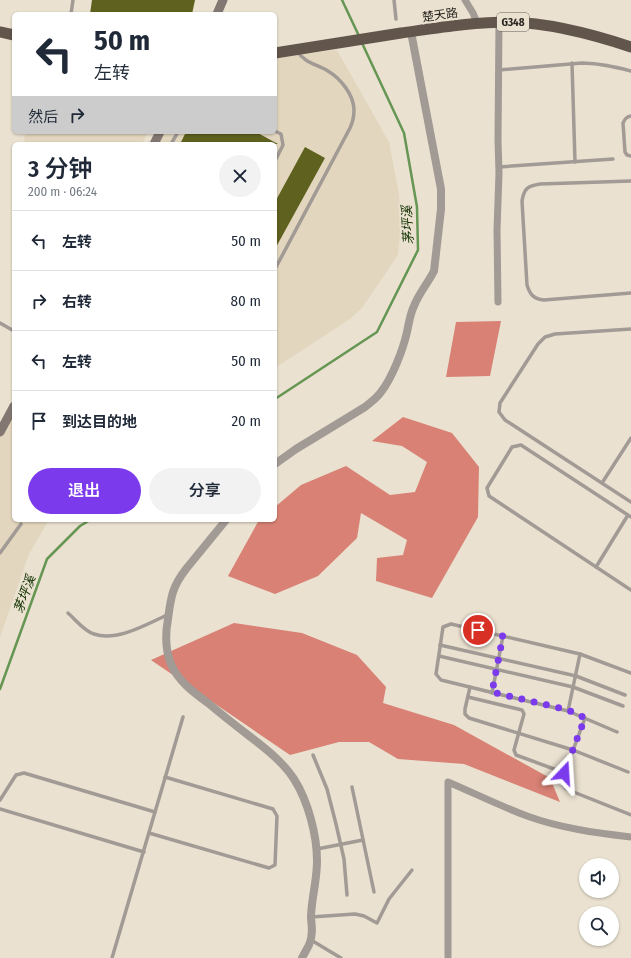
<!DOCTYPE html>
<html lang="zh">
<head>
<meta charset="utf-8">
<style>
  :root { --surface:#fff; --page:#f2f2f3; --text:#1f2937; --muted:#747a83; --line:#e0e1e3; --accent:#7c3aed }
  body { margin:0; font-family:"Fira Sans Condensed","Noto Sans SC",sans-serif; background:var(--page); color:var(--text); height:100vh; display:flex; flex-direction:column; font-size:15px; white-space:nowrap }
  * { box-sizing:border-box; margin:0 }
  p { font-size:13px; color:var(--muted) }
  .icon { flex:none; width:22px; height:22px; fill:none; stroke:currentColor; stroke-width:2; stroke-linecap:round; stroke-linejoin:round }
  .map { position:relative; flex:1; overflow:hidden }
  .sheet { position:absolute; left:12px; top:142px; width:265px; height:380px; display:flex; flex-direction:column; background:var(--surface); border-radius:6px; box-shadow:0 1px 3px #0004 }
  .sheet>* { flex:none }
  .banner { position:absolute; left:12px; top:12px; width:265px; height:122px; border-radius:6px; box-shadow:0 1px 3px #0004; background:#fff; color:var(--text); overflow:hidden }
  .tools { position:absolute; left:579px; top:858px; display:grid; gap:8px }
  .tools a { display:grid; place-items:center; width:40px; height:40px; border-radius:50%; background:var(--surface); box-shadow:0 1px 3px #0004; font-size:20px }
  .pin { position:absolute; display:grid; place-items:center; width:34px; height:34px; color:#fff; margin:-17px; border:2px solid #fff; border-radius:50%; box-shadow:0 1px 4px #0007 }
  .me { position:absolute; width:44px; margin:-22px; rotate:20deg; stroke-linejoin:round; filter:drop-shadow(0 0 3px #0008) }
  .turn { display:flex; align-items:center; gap:14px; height:84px; padding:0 16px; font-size:18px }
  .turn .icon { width:52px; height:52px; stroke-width:2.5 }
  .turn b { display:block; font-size:28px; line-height:34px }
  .then { display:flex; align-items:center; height:38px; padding:0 16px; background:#0003; gap:8px; font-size:15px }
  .round { display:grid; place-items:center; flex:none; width:42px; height:42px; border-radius:21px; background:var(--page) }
  .head { display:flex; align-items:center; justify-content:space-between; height:68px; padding:0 16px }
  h1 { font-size:24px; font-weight:600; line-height:30px }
  .primary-button { display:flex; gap:8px; margin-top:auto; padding:8px 16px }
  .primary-button a { flex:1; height:46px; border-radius:24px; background:var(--accent); color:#fff; font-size:16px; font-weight:600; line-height:46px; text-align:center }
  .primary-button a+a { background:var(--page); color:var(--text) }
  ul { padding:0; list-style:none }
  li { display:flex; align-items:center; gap:12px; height:60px; padding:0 16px; border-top:1px solid var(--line) }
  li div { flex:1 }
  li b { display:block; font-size:15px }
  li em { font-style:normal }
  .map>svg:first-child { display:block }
</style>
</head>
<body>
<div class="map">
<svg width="631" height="958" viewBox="0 0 631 958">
  <rect width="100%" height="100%" fill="#eae1d0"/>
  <g fill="#e3d6be">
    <polygon points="337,50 389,142 399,194 401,226 398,255 362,308 350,319 275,368 275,144 157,144 164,132 275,132 275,57"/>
    <polygon points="28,132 148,132 142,144 25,144 24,137"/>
    <polygon points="14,408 14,520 49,520 29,554 0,637 0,433"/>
  </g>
  <g fill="#d88174">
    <polygon points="501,321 490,376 446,377 456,322"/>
    <polygon points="403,417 452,433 479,467 478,517 432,598 376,581 377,558 403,555 407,540 361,513 357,538 318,576 275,594 228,576 259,520 275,520 275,507 301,485 346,466 390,495 415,492 427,462 402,446 372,441"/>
    <polygon points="234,623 302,633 357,655 386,687 383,703 454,725 550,778 560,802 464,764 398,759 369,742 339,742 290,755 151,660"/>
  </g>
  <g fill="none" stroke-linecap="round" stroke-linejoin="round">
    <g stroke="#669653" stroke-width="2.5">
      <polyline points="342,0 359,36"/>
      <polyline points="275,399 377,332 418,250 417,207 404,133 362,43"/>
      <polyline points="0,689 47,559 80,526 90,520"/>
    </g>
  </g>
  <g fill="#5f611e">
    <polygon points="92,0 195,0 192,14 90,14"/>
    <polygon points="186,132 256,132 278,144 180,144"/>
    <polygon points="305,147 325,158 275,249 275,202"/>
  </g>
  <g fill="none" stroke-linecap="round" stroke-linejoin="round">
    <g stroke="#a29a95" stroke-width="3.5">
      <polyline points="394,0 396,19"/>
      <polyline points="71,14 73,0"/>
      <polyline points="572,63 575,162"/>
      <path d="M499,70L582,63C599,63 615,67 631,71"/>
      <path d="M631,116C626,117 625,119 623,123L625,152L627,155L631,156"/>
      <polyline points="275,131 281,134 283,145 275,161"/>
      <polyline points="171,144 178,132"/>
      <polyline points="499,167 613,159"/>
      <path d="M631,181L540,184C528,186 524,188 522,201L527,285C530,295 534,299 544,300L631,293"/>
      <path d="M275,269L350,128C353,122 354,116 354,109C353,94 341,79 328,71C316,64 305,63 297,51"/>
      <polyline points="0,323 14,331"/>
      <polyline points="631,329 555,334 545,337 538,344 500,403 499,412 505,420 631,502"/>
      <polyline points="602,483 631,438"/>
      <polyline points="631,517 521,445 512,447 487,488 489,496 631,590"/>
      <polyline points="0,553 21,524"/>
      <polyline points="596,567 628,515"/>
      <path d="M68,613C76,620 84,631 94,634C117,642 147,624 167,615"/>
      <polyline points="440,645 576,676 625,695"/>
      <polyline points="439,656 573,687 623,706"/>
      <polyline points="470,687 465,709 465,714 469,718 573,750 628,772"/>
      <polyline points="492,693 503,636"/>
      <polyline points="468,697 522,710 524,714 514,750 516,755 565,773"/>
      <polyline points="568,711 580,654"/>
      <polyline points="585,718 562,780 563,785 566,789 631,815"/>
      <polyline points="617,732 568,711 441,680 436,674 443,627 451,624 580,654 631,673"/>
      <polyline points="313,755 327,789 336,824 344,859 347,895"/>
      <polyline points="352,787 374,892"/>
      <polyline points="0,800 16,775 24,773 155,812"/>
      <polyline points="0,809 144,852"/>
      <polyline points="149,833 269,868 275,865 277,816 273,809 165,777"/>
      <polyline points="317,849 363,840"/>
      <polyline points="311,917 355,914 364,916 377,923 389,899 412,870"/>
      <polyline points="311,940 341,958"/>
      <polyline points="112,958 183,717"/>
    </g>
    <g stroke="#a29a95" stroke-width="7">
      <polyline points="465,0 473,13 477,23"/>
      <polyline points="498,302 497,230 499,173 498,140 499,22"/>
      <path d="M448,958V782C474,793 500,806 527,816C560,828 596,833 631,837"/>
    </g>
    <g stroke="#a29a95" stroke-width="8">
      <path d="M275,464L296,449L365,407C371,402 377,398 381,392C392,378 403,350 407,332C409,323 410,314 414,306C419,293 428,283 434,271L441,209V189L411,32"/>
      <path d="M226,520L186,569C172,587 171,597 168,619C165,635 165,649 171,664C178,681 193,692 208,703C221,714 235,725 248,735C265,748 283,762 294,779C308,801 317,835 317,861C317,873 315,885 313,897C312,904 311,911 311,918C312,927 313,936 309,945C307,949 304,954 302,958"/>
    </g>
    <g stroke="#837871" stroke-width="9">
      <polyline points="217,14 223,0"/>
      <polyline points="154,144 160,132"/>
      <polyline points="0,432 14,406"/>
    </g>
    <g stroke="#62564c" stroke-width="11">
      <polyline points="0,32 14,35"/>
      <path d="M275,53C317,46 359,40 401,33C437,28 473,22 510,22C551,23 592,34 631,47"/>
    </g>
  </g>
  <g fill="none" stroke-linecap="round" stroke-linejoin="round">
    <polyline stroke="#7c3aed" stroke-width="7" stroke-dasharray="0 12.6" points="478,630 503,636 492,692 568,710 585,718 564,773"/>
  </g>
  <g text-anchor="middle" stroke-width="4" stroke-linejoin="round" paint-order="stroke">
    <rect fill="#eae1d0" stroke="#635d54" stroke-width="1" x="497" y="13" width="32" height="18" rx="3"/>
    <g font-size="11" font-weight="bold" fill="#29251f">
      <text x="513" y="26">G348</text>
    </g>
    <g font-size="12" fill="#29251f" stroke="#eae1d0">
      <text transform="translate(440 15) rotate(-8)" y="4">楚天路</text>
    </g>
    <g font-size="13" font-style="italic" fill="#113201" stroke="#eae1d0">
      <text transform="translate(407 225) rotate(-93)" y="5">茅坪溪</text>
      <text transform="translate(24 594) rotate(-70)" y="5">茅坪溪</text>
    </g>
  </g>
</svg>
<div class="tools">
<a><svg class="icon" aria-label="sound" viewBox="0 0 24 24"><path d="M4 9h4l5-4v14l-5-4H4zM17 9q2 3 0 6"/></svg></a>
<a><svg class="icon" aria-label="search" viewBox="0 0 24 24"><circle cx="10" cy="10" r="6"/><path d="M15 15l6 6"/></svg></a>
</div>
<div class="pin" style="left:478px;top:630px;background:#d93025"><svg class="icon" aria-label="arrive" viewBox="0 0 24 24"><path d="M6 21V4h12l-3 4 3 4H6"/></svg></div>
<svg class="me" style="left:564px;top:773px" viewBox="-20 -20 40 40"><path d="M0-17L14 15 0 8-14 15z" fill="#7c3aed" stroke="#fff" stroke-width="4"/></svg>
<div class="banner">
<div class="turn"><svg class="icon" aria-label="left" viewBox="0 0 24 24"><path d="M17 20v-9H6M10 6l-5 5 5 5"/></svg><div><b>50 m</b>左转</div></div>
<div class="then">然后<svg class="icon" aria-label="right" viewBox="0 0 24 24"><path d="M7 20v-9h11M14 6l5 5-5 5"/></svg></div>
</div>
<section class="sheet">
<div class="head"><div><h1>3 分钟</h1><p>200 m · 06:24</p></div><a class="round"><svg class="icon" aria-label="close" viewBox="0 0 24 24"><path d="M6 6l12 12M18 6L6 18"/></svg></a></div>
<ul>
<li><svg class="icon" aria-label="left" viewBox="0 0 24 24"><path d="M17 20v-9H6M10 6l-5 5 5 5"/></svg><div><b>左转</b></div><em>50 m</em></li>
<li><svg class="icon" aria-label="right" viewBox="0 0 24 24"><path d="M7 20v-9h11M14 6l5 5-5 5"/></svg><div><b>右转</b></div><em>80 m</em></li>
<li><svg class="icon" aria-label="left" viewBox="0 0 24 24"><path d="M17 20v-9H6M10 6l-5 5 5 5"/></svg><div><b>左转</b></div><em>50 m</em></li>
<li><svg class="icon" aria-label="arrive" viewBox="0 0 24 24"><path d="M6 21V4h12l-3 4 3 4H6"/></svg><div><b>到达目的地</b></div><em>20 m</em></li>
</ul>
<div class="primary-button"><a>退出</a><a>分享</a></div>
</section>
</div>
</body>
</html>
